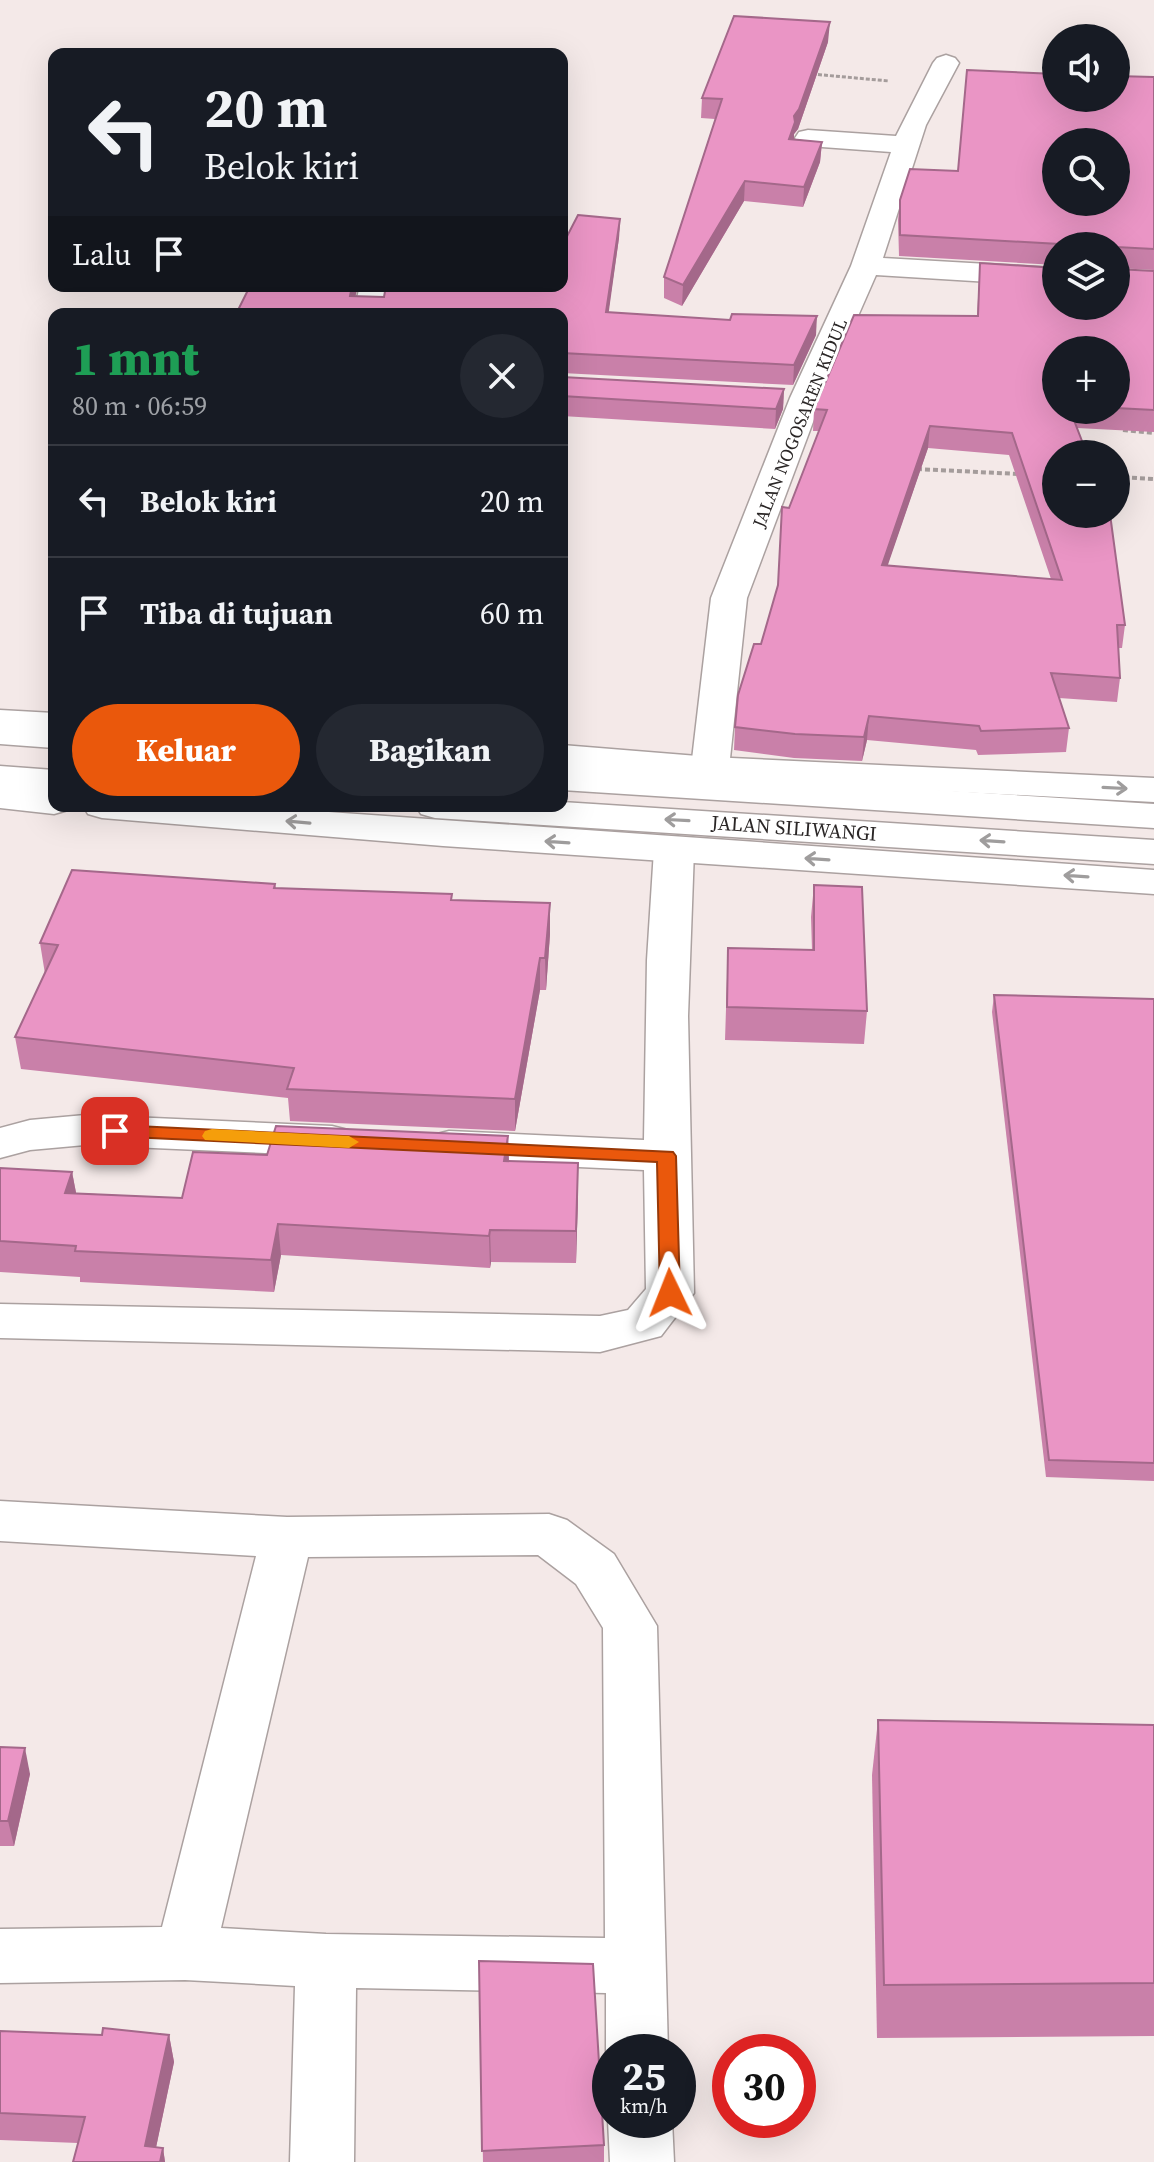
<!DOCTYPE html>
<html lang="id">
<head>
<meta charset="utf-8">
<style>
  :root { --surface:#171b24; --page:#242831; --text:#f1f3f6; --muted:#9ea1a6; --line:#363941; --accent:#ea580c }
  body { margin:0; font-family:"Source Serif 4",serif; background:var(--page); color:var(--text); height:100vh; display:flex; flex-direction:column; font-size:30px; white-space:nowrap }
  * { box-sizing:border-box; margin:0 }
  p { font-size:26px; color:var(--muted) }
  .icon { flex:none; width:44px; height:44px; fill:none; stroke:currentColor; stroke-width:2; stroke-linecap:round; stroke-linejoin:round }
  .map { position:relative; flex:1; overflow:hidden }
  .panel { position:absolute; left:48px; top:308px; width:520px; height:504px; display:flex; flex-direction:column; background:var(--surface); border-radius:16px; box-shadow:0 8px 32px #0002 }
  .panel>* { flex:none }
  .top-card { position:absolute; left:48px; top:48px; width:520px; height:244px; border-radius:16px; box-shadow:0 8px 32px #0002; background:#171b24; color:var(--text); overflow:hidden }
  .controls { position:absolute; left:1042px; top:24px; display:grid; gap:16px }
  .controls a { display:grid; place-items:center; width:88px; height:88px; border-radius:50%; background:var(--surface); box-shadow:0 8px 32px #0002; font-size:40px }
  .speed { position:absolute; left:592px; top:2034px; display:flex; gap:16px; font-size:40px; font-weight:700; text-align:center }
  .speed>* { display:grid; place-content:center; width:104px; height:104px; border-radius:50%; background:var(--surface); box-shadow:0 8px 32px #0002; line-height:1 }
  .speed small { font-size:20px; font-weight:400 }
  .speed .limit { border:12px solid #d22; background:#fff; color:#111 }
  .pin { position:absolute; display:grid; place-items:center; width:68px; height:68px; color:#fff; margin:-34px; border-radius:16px; box-shadow:0 4px 12px #0006 }
  .me { position:absolute; width:88px; margin:-44px; rotate:358deg; stroke-linejoin:round; filter:drop-shadow(0 0 6px #0008) }
  .turn { display:flex; align-items:center; gap:28px; height:168px; padding:0 24px; font-size:36px }
  .turn .icon { width:104px; height:104px; stroke-width:2.5 }
  .turn b { display:block; font-size:56px; line-height:68px }
  .then { display:flex; align-items:center; height:76px; padding:0 24px; background:#0003; gap:16px; font-size:30px }
  .round { display:grid; place-items:center; flex:none; width:84px; height:84px; border-radius:42px; background:var(--page) }
  .overview { display:flex; align-items:center; justify-content:space-between; height:136px; padding:0 24px }
  h1 { font-size:48px; font-weight:800; line-height:60px; color:#1e9e55 }
  .button { display:flex; gap:16px; margin-top:auto; padding:16px 24px }
  .button a { flex:1; height:92px; border-radius:48px; background:var(--accent); color:#fff; font-size:32px; font-weight:800; line-height:92px; text-align:center }
  .button a+a { background:var(--page); color:var(--text) }
  ul { padding:0; list-style:none }
  li { display:flex; align-items:center; gap:24px; height:112px; padding:0 24px; border-top:2px solid var(--line) }
  li div { flex:1 }
  li b { display:block; font-size:30px }
  li em { font-style:normal }
  .map>svg:first-child { display:block }
</style>
</head>
<body>
<div class="map">
<svg width="1154" height="2162" viewBox="0 0 1154 2162">
  <rect width="100%" height="100%" fill="#f4e9e8"/>
  <g fill="none" stroke-linecap="round" stroke-linejoin="round">
    <defs>
      <g id="street">
        <polygon points="946,55 955,58 959,63 926,125 883,258 1056,268 1056,286 876,275 822,398 747,598 729,768 724,776 710,779 696,776 691,768 711,598 790,398 851,266 891,152 808,146 799,144 795,138 799,132 808,130 896,136 933,63 937,58"/>
        <polygon points="360,286 390,286 383,314 353,314"/>
        <polygon points="674,838 688,842 694,850 688,1016 694,1293 661,1336 600,1352 0,1338 0,1304 600,1316 628,1310 646,1289 644,1170 449,1161 433,1157 426,1146 433,1135 449,1131 644,1140 647,960 654,850 660,842"/>
        <polygon points="85,1115 332,1126 348,1130 355,1141 348,1152 332,1156 85,1145 30,1150 0,1158 0,1128 30,1120"/>
        <path d="M0,1501L287,1517L549,1514L567,1520L614,1554L657,1626L668,2052H610V2061L606,2052V1993L356,1988L354,2162H290L295,1986L185,1980L0,1983V1929L162,1927L256,1556L0,1541ZM538,1555L576,1584L603,1628L605,1938L326,1934L221,1928L308,1557Z"/>
        <polygon points="610,2117 610,2120 672,2120 674,2162 610,2162 608,2120"/>
      </g>
      <g id="secondary">
        <polygon points="0,710 54,713 54,735 0,732"/>
        <polygon points="562,745 710,757 1154,778 1154,802 710,779 562,767"/>
        <polygon points="0,784 54,790 54,806 71,806 68,810 54,814 0,808"/>
        <polygon points="83,806 245,806 1154,870 1154,894 443,846 102,818 88,814"/>
      </g>
      <g id="highway">
        <polygon points="0,722 54,726 54,748 0,744"/>
        <polygon points="0,766 54,770 54,794 0,790"/>
        <polygon points="562,766 1154,804 1154,828 562,790"/>
        <polygon points="562,802 1154,840 1154,864 435,818 421,814 416,806 562,806"/>
      </g>
    </defs>
    <use href="#street" stroke="#aba1a0" stroke-width="3"/>
    <use href="#secondary" stroke="#aba1a0" stroke-width="3"/>
    <use href="#highway" stroke="#aba1a0" stroke-width="3"/>
    <polyline stroke="#a49c9b" stroke-width="3" stroke-dasharray="4 2" stroke-linecap="butt" points="812,74 889,81"/>
    <g stroke="#a49c9b" stroke-width="4" stroke-dasharray="5 3" stroke-linecap="butt">
      <polyline points="1123,430 1154,433"/>
      <polyline points="917,469 1019,474"/>
      <polyline points="1116,477 1154,479"/>
    </g>
    <use href="#street" fill="#fff" fill-rule="evenodd"/>
    <use href="#secondary" fill="#fff" fill-rule="evenodd"/>
    <use href="#highway" fill="#fff" fill-rule="evenodd"/>
  </g>
  <g fill="#c980a9" fill-rule="evenodd">
    <polygon points="828,42 798,129 794,134 794,139 822,142 820,162 803,207 744,201 682,306 664,298 664,277 715,119 701,118 702,98"/>
    <path d="M1154,77V270L1117,268V269L1154,271V432L1077,428L1125,625L1122,648H1118L1120,678L1117,702L1059,698L1069,728L1066,752L978,755L976,750L867,740L862,761L794,758L734,750L735,727L761,644L778,585L789,508L819,431H813L814,409L977,316L980,263L1056,306L1116,246H1056V265L899,256L898,220L900,200ZM1116,350V410H1056ZM928,448L1009,455L1051,579L887,566Z"/>
    <polygon points="620,219 619,238 608,313 816,335 793,385 562,373 562,314 237,314 237,312 358,286 355,296 384,297 562,286"/>
    <polygon points="562,377 784,389 783,409 775,429 562,416"/>
    <polygon points="275,884 276,888 452,894 452,900 550,903 550,934 546,990 540,990 515,1131 290,1121 288,1098 21,1069 15,1037 45,974 40,943"/>
    <polygon points="814,885 867,1011 864,1044 725,1040 728,948 812,950 811,917"/>
    <polygon points="994,995 1154,999 1154,1481 1046,1477 992,1012"/>
    <polygon points="508,1136 509,1161 578,1194 576,1263 491,1262 490,1268 281,1255 274,1292 80,1282 80,1277 0,1272 0,1168 72,1172 76,1193 182,1198 267,1155"/>
    <polygon points="878,1720 1154,1725 1154,2036 877,2038 872,1775"/>
    <polygon points="0,1747 30,1774 14,1846 0,1846"/>
    <polygon points="479,1961 604,2145 604,2162 483,2162"/>
    <polygon points="0,2031 102,2035 169,2035 174,2062 156,2147 163,2148 165,2162 73,2162 78,2143 0,2140"/>
  </g>
  <g fill="#a4688a">
    <polygon points="830,22 828,42 798,129 794,134 794,142 789,139 794,116"/>
    <polygon points="822,142 820,162 803,207 804,187"/>
    <polygon points="745,181 744,201 682,306 683,285"/>
    <polygon points="620,219 619,238 606,332 606,312"/>
    <polygon points="352,286 358,286 351,314 350,296"/>
    <polygon points="817,316 816,335 793,385 794,365"/>
    <polygon points="784,389 783,409 775,429 776,409"/>
    <polygon points="930,426 928,448 880,588 882,565"/>
    <polygon points="869,716 867,740 862,761 864,737"/>
    <polygon points="550,903 550,934 546,990 545,958"/>
    <polygon points="540,958 540,990 515,1131 515,1099"/>
    <polygon points="508,1136 509,1167 504,1161"/>
    <polygon points="578,1163 578,1194 576,1263 576,1231"/>
    <polygon points="72,1172 78,1203 65,1193"/>
    <polygon points="278,1224 281,1255 274,1292 271,1260"/>
    <polygon points="490,1230 491,1262 490,1268 489,1236"/>
    <polygon points="25,1748 30,1774 14,1846 8,1821"/>
    <polygon points="169,2035 174,2062 153,2162 145,2146"/>
    <polygon points="163,2148 165,2162 160,2162"/>
  </g>
  <g fill="#ea95c5" stroke="#a4688a" stroke-width="2" fill-rule="evenodd">
    <polygon points="734,16 830,22 799,109 794,116 795,122 789,139 822,142 804,187 745,181 683,285 664,277 722,99 702,98"/>
    <path d="M967,70L1056,74V98H1116V76L1154,77V249L1117,247V269L1154,271V410L1116,408V350H1056V410H1070L1087,454H1056V514H1110L1125,625H1117L1120,678L1051,673L1069,728L981,731L979,726L869,716L864,737L795,734L735,727L738,695L754,644H761L778,585L782,507L789,508L827,410L814,409L854,315L978,316L980,263L1056,268V306H1116V246H1059V244L900,235V200L910,169L958,171ZM1056,142H1116V202H1056ZM930,426L1012,433L1062,580L882,565Z"/>
    <polygon points="578,215 620,219 606,312 730,320 732,314 817,316 794,365 562,353 562,314 282,314 237,312 250,286 352,286 350,296 384,297 386,286 562,286 562,246"/>
    <polygon points="562,377 784,389 776,409 562,396"/>
    <polygon points="72,870 275,884 274,888 452,894 451,900 550,903 545,958 540,958 515,1099 287,1089 294,1068 15,1037 58,945 40,943"/>
    <polygon points="814,885 862,887 867,1011 727,1007 728,948 814,950"/>
    <polygon points="994,995 1154,999 1154,1463 1049,1460"/>
    <polygon points="276,1126 508,1136 504,1161 578,1163 576,1231 490,1230 489,1236 278,1224 271,1260 75,1251 76,1246 0,1241 0,1168 72,1172 65,1193 182,1198 193,1152 267,1155"/>
    <polygon points="878,1720 1154,1725 1154,1983 884,1985"/>
    <polygon points="0,1747 25,1748 8,1821 0,1821"/>
    <polygon points="479,1961 593,1964 604,2145 482,2151"/>
    <polygon points="103,2028 169,2035 145,2146 163,2148 160,2162 73,2162 85,2117 0,2113 0,2031 102,2035"/>
  </g>
  <defs><path id="oneway-shaft" d="M-6 0H5M1.5-3L5.5 0L1.5 3" fill="none" stroke-width="1.6" stroke-linecap="round" stroke-linejoin="round" transform="scale(2)"/></defs>
  <g stroke="#9f9d9d">
    <use href="#oneway-shaft" transform="translate(1115 788) rotate(3)"/>
    <use href="#oneway-shaft" transform="translate(677 820) rotate(-177)"/>
    <use href="#oneway-shaft" transform="translate(298 822) rotate(-175)"/>
    <use href="#oneway-shaft" transform="translate(992 841) rotate(-176)"/>
    <use href="#oneway-shaft" transform="translate(557 842) rotate(-176)"/>
    <use href="#oneway-shaft" transform="translate(817 859) rotate(-176)"/>
    <use href="#oneway-shaft" transform="translate(1076 876) rotate(-176)"/>
  </g>
  <polygon fill="#ea580c" stroke="#983908" stroke-width="2" points="115,1125 673,1152 676,1156 680,1293 670,1300 660,1293 657,1162 109,1136 106,1131"/>
  <polygon fill="#f59e0b" points="212,1129 349,1136 359,1142 349,1148 205,1140 202,1136 205,1131"/>
  <g text-anchor="middle" stroke-width="6" stroke-linejoin="round" paint-order="stroke">
    <g font-size="18" fill="#2a2626" stroke="#fff">
      <text transform="translate(800 423) rotate(-68)" y="6">JALAN NOGOSAREN KIDUL</text>
    </g>
    <g font-size="20" fill="#2a2626" stroke="#fff">
      <text transform="translate(794 828) rotate(4)" y="7">JALAN SILIWANGI</text>
    </g>
  </g>
</svg>
<div class="controls">
<a><svg class="icon" aria-label="sound" viewBox="0 0 24 24"><path d="M4 9h4l5-4v14l-5-4H4zM17 9q2 3 0 6"/></svg></a>
<a><svg class="icon" aria-label="search" viewBox="0 0 24 24"><circle cx="10" cy="10" r="6"/><path d="M15 15l6 6"/></svg></a>
<a><svg class="icon" aria-label="layers" viewBox="0 0 24 24"><path d="M12 4l9 5-9 5-9-5zM3 14l9 5 9-5"/></svg></a>
<a>+</a>
<a>−</a>
</div>
<div class="speed"><div>25<small>km/h</small></div><div class="limit">30</div></div>
<div class="pin" style="left:115px;top:1131px;background:#d93025"><svg class="icon" aria-label="arrive" viewBox="0 0 24 24"><path d="M6 21V4h12l-3 4 3 4H6"/></svg></div>
<svg class="me" style="left:670px;top:1293px" viewBox="-20 -20 40 40"><path d="M0-17L14 15 0 8-14 15z" fill="#ea580c" stroke="#fff" stroke-width="4"/></svg>
<div class="top-card">
<div class="turn"><svg class="icon" aria-label="left" viewBox="0 0 24 24"><path d="M17 20v-9H6M10 6l-5 5 5 5"/></svg><div><b>20 m</b>Belok kiri</div></div>
<div class="then">Lalu<svg class="icon" aria-label="arrive" viewBox="0 0 24 24"><path d="M6 21V4h12l-3 4 3 4H6"/></svg></div>
</div>
<section class="panel">
<div class="overview"><div><h1>1 mnt</h1><p>80 m · 06:59</p></div><a class="round"><svg class="icon" aria-label="close" viewBox="0 0 24 24"><path d="M6 6l12 12M18 6L6 18"/></svg></a></div>
<ul>
<li><svg class="icon" aria-label="left" viewBox="0 0 24 24"><path d="M17 20v-9H6M10 6l-5 5 5 5"/></svg><div><b>Belok kiri</b></div><em>20 m</em></li>
<li><svg class="icon" aria-label="arrive" viewBox="0 0 24 24"><path d="M6 21V4h12l-3 4 3 4H6"/></svg><div><b>Tiba di tujuan</b></div><em>60 m</em></li>
</ul>
<div class="button"><a>Keluar</a><a>Bagikan</a></div>
</section>
</div>
</body>
</html>
